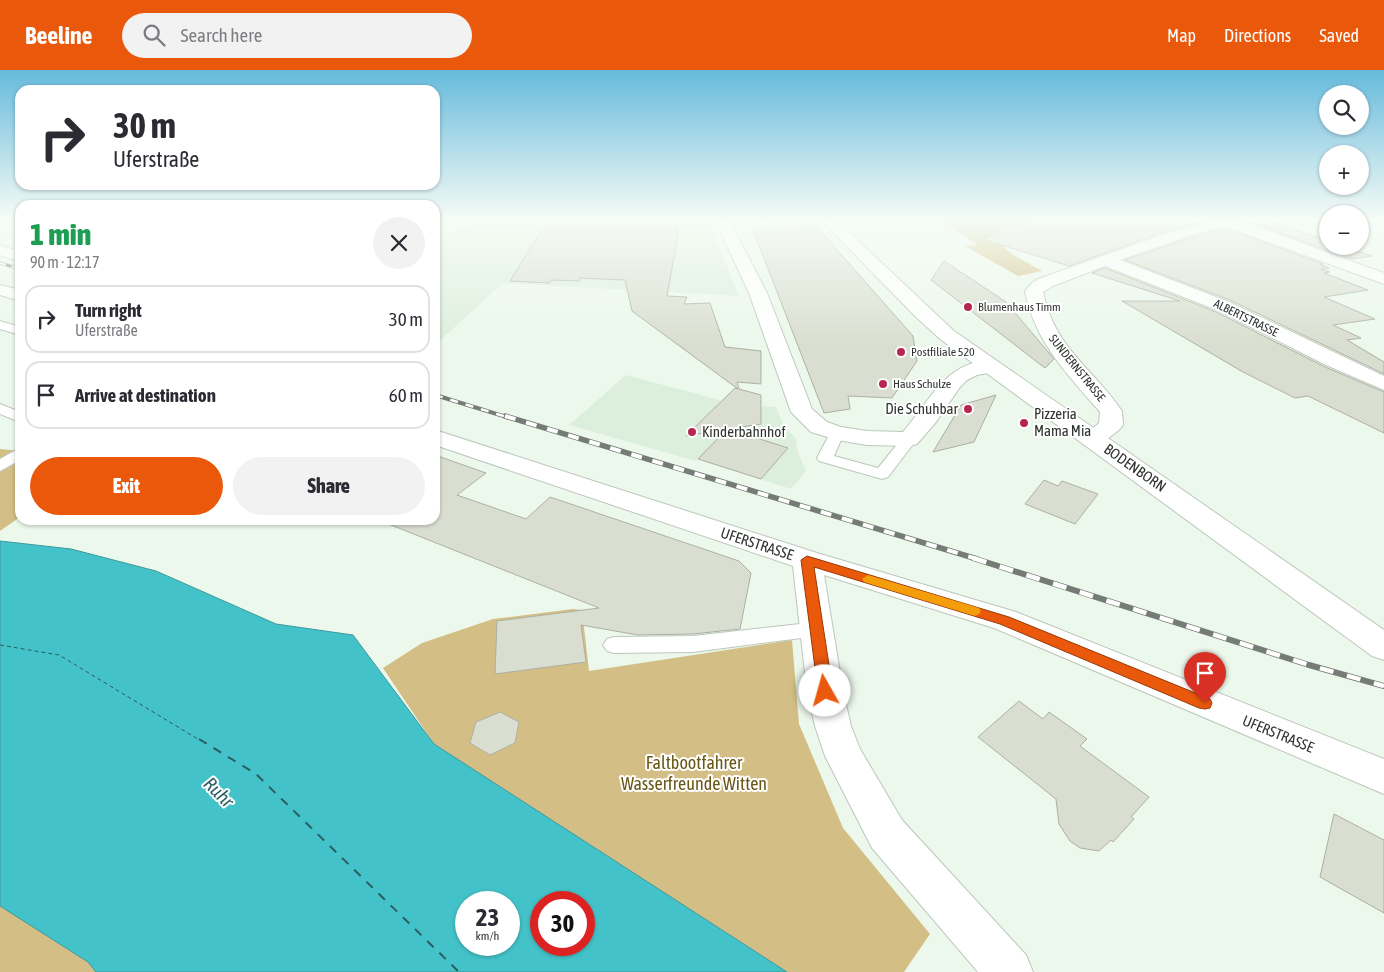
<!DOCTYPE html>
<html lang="en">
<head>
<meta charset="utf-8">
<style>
  :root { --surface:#fff; --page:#f2f2f3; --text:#2b2b33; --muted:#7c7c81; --line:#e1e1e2; --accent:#ea580c }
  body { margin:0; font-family:"Asap Condensed",sans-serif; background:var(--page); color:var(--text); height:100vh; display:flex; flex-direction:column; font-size:19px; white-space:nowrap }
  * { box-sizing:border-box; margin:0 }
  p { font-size:16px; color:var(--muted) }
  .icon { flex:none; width:28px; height:28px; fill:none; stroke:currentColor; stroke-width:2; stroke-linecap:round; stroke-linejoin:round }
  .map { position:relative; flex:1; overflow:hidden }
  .details { position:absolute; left:15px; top:130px; width:425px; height:325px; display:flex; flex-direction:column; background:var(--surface); border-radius:15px; box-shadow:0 1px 4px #0004 }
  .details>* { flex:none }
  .hud { position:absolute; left:15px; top:15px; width:425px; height:105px; border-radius:15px; box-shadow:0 1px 4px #0004; background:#fff; color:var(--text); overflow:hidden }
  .buttons { position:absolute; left:1319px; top:15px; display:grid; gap:10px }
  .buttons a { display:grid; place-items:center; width:50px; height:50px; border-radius:50%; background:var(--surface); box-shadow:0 1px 4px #0004; font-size:25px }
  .speed { position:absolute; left:455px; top:821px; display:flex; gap:10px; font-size:25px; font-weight:700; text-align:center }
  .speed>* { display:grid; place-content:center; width:65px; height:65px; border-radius:50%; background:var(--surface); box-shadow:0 1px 4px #0004; line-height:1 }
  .speed small { font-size:12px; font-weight:400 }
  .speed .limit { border:8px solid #d22; background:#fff; color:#111 }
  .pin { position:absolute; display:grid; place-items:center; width:42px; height:42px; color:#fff; margin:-51px -21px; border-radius:50% 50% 50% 0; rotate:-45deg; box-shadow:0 0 5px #0007 }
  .pin .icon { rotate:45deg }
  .me { position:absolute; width:55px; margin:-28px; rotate:353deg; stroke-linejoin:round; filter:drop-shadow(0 0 4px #0008) }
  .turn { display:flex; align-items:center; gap:18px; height:105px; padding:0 15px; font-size:22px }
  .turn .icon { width:65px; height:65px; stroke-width:2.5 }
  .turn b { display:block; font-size:35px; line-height:42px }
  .round { display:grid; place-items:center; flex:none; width:52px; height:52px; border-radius:26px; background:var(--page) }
  .summary { display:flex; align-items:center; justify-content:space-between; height:85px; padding:0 15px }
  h1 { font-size:30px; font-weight:800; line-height:38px; color:#1e9e55 }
  .button { display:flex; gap:10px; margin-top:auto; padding:10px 15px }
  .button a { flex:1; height:58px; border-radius:30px; background:var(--accent); color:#fff; font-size:20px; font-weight:800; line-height:58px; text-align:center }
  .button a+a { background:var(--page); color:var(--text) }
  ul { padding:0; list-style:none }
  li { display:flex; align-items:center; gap:15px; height:68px; margin:0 10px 8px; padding:0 5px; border:2px solid var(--line); border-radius:15px }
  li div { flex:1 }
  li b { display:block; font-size:19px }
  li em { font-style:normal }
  header { display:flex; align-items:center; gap:30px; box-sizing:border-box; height:70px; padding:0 25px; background:var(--accent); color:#fff }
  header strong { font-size:24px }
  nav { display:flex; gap:28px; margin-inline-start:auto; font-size:18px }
  .search { width:350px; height:45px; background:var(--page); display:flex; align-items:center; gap:12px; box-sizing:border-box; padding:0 18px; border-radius:28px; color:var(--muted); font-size:19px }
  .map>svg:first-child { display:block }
</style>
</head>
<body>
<header>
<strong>Beeline</strong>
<div class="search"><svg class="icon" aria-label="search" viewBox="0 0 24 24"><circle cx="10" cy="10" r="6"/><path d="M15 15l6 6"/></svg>Search here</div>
<nav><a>Map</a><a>Directions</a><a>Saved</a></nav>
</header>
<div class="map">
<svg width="1384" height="902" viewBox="0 0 1384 902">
  <rect width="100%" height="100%" fill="#ecf8ec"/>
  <g fill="#dceedc">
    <polygon points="488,150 708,150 739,226 503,213 435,275 435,164 484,153"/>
    <polygon points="626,305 738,335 776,337 783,354 796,369 798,383 806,401 791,419 698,389 696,391 569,355"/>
  </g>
  <g fill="#d3bf86">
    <polygon points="941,150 1034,150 998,162 994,168 1012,184 1042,201 1018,206 965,176 978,175"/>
    <polygon points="0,379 20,381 20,447 0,461"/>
    <polygon points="573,539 582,540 589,601 792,570 799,654 843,758 930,864 904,902 787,902 434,674 383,598 422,573 493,549"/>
    <polygon points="0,836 88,892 96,902 0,902"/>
  </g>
  <path fill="#43c3c9" stroke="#3d989a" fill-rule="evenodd" d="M0,471L71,479L156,501L276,554L353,565L434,674L787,902H96L88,892L0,836ZM466,832H509V875H466ZM541,832H584V875H541Z"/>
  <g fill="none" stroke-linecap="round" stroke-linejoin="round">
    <polyline stroke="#2a5e61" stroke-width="1" stroke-dasharray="4 3" stroke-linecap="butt" points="0,575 59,585 201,671"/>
    <polyline stroke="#2a5e61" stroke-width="2" stroke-dasharray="9 8" stroke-linecap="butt" points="199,669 256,704 459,902"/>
  </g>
  <g fill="#daded0" stroke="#acb0a2">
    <polygon points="548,150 675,150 678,164 667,226 687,227 684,234 710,233 725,277 761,281 761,314 737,312 739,319 761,325 761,354 728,359 788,378 761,409 698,389 727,359 686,366 735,318 738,319 632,241 625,210 580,208 579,211 551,210 549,213 510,211"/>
    <polygon points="1039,150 1209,150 1155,165 1069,196 982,169"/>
    <polygon points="1243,150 1266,150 1328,171 1328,176 1343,176 1372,186 1352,189"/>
    <polygon points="816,156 913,266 917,291 892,328 848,326 850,339 824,343 753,160"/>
    <polygon points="1225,158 1323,194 1320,194 1329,198 1321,199 1330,202 1324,203 1368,220 1324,227 1375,249 1333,255 1361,268 1347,270 1384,292 1384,304 1230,230 1125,190 1190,168"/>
    <polygon points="944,191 1006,232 1054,289 1045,298 931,210"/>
    <polygon points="1105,198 1216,242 1325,297 1384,322 1384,363 1308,326 1295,328 1243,302 1122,231 1180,231 1092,203"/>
    <polygon points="996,325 974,372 933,382 961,335"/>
    <polygon points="435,385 486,403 457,425 526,449 550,427 739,491 751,503 740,559 693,564 638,565 581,555 586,592 495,604 497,551 599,538 381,451 435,450"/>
    <polygon points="1044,410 1058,416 1062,411 1098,424 1075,454 1025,434"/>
    <polygon points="1019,631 1043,649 1049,642 1087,669 1080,676 1149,727 1131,747 1134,749 1113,772 1111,770 1099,781 1080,778 1070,771 1059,754 1056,729 978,667"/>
    <polygon points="500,642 519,652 515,673 490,685 470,673 476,652"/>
    <polygon points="1334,744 1384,770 1384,843 1320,807"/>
  </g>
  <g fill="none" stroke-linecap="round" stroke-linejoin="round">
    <defs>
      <g id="lane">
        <polygon points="0,251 20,257 20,265 0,259"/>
        <polygon points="0,334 20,342 20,352 0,344"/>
        <polygon points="837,359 842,360 844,363 834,386 878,398 904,366 914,366 917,369 888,407 882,409 819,391 817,388 830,363 832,360"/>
        <polygon points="20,378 20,390 0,401 0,389"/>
        <polygon points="818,552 825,555 828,560 825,565 693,582 614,583 607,581 603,575 607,569 614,567 693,566"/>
      </g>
      <g id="street">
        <path d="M715,150H729L767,223L812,339L827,352L841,357L867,361L903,362C929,332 952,281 1000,293L1003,297L1000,301L977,305L967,310L960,317L936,352L917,374L909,376L867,375L837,370L811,362L791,342L749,223Z"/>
        <path d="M1215,150H1238L1384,203V214L1225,156L1189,166L1120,190L1229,232L1384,306V320L1326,295L1217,240L1105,196L1053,216L1043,222C1055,279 1092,297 1122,341L1123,355L1119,360L1102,373L1094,375L1086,373L1082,368L1099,353L1100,342C1068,305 1034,271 1025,221L1033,212L1041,208L1156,167Z"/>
        <polygon points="0,175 20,182 20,192 0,185"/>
        <polygon points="0,215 20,220 20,231 0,225"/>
        <polygon points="435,360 817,483 1016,542 1384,689 1384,724 994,558 824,505 843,621 851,656 860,679 902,750 1026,885 1033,902 978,902 872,778 825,686 815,656 807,621 793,496 435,375"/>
      </g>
      <polygon id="secondary" points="821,150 836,150 954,261 1384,560 1384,590 1372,586 940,269 915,246"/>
    </defs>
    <use href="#lane" stroke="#bcc7bc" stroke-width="2"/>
    <use href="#street" stroke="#bcc7bc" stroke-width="2"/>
    <use href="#secondary" stroke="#bcc7bc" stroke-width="2"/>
    <use href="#lane" fill="#fff" fill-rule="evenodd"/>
    <use href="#street" fill="#fff" fill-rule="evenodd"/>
    <use href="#secondary" fill="#fff" fill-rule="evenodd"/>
    <defs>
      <polyline id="rail-far3" points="0,193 20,199"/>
      <polyline id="rail-far2" points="435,325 510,348"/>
      <polyline id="rail-far1" points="505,346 977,489"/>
      <polyline id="rail" points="973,488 1309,595 1384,616"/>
    </defs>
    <use href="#rail-far3" stroke="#757c75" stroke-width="3"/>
    <use href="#rail-far2" stroke="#757c75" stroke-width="4"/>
    <use href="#rail-far1" stroke="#757c75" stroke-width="5.5"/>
    <use href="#rail" stroke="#757c75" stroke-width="6"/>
    <use href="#rail-far3" stroke="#fff" stroke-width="2" stroke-dasharray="6" stroke-linecap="butt"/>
    <use href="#rail-far2" stroke="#fff" stroke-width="2.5" stroke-dasharray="8" stroke-linecap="butt"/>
    <use href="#rail-far1" stroke="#fff" stroke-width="4" stroke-dasharray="11" stroke-linecap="butt"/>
    <use href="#rail" stroke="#fff" stroke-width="4.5" stroke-dasharray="14" stroke-linecap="butt"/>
  </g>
  <linearGradient id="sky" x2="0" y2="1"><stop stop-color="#66badc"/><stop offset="0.54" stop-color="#f6fcf6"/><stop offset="1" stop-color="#f6fcf6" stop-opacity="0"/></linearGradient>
  <rect width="1384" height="276" fill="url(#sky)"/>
  <polygon fill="#ea580c" stroke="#983908" points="807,486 1009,547 1210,629 1212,633 1210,638 1205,639 1199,638 1000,554 814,497 833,621 830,626 825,627 820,626 818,621 801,490"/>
  <polygon fill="#f59e0b" points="868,505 979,538 981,541 979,544 975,546 864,512 862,509"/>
  <g fill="#b62650" stroke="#fff" stroke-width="2">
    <circle cx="968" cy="237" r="5"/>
    <circle cx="901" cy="282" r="5"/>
    <circle cx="883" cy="314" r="5"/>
    <circle cx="968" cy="339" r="5"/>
    <circle cx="1024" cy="353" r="5"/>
    <circle cx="692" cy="362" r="5"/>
  </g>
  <g text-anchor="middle" stroke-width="4" stroke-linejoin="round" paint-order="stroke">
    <g font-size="12" fill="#2e332e" stroke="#fff" text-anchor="start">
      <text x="978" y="241">Blumenhaus Timm</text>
      <text x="911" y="286">Postfiliale 520</text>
      <text x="893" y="318">Haus Schulze</text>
    </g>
    <g font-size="12" fill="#2e332e" stroke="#fff">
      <text transform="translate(1246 248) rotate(26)" y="4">ALBERTSTRASSE</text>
      <text transform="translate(1077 298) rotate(51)" y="4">SUNDERNSTRASSE</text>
    </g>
    <g font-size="15" fill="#2e332e" stroke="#fff" text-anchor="start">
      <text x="958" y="344" text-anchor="end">Die Schuhbar</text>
      <text x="1034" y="349">Pizzeria<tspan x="1034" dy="17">Mama Mia</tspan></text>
      <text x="702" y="367">Kinderbahnhof</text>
    </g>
    <g font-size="15" fill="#2e332e" stroke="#fff">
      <text transform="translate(1135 398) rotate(35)" y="5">BODENBORN</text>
      <text transform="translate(757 474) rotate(18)" y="5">UFERSTRASSE</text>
      <text transform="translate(1278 664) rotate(22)" y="5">UFERSTRASSE</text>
    </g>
    <g font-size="18" fill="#695615" stroke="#fff">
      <text x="694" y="699">Faltbootfahrer<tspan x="694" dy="21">Wasserfreunde Witten</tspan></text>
    </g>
    <g font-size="19" font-style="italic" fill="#2a5e61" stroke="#fff">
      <text transform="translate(219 722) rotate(45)" y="7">Ruhr</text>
    </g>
  </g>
</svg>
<div class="buttons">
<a><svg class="icon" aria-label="search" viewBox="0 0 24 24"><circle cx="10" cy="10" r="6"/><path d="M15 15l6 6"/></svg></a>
<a>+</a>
<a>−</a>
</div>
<div class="speed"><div>23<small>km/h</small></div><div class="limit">30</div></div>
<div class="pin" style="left:1205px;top:633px;background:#d93025"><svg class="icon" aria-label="arrive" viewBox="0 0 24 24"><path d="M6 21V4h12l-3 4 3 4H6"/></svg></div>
<svg class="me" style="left:825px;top:621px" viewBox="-20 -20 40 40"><circle r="19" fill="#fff"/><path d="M0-13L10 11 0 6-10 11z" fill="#ea580c"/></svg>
<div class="hud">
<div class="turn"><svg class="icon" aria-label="right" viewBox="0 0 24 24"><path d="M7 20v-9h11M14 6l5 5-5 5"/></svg><div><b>30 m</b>Uferstraße</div></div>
</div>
<section class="details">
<div class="summary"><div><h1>1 min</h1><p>90 m · 12:17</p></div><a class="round"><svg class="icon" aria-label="close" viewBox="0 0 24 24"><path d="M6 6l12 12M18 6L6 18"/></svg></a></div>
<ul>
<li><svg class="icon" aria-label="right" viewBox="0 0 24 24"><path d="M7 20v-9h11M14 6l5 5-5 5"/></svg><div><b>Turn right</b><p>Uferstraße</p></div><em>30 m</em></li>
<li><svg class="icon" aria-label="arrive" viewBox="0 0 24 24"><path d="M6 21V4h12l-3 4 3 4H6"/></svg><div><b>Arrive at destination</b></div><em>60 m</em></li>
</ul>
<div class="button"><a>Exit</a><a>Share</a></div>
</section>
</div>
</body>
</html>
